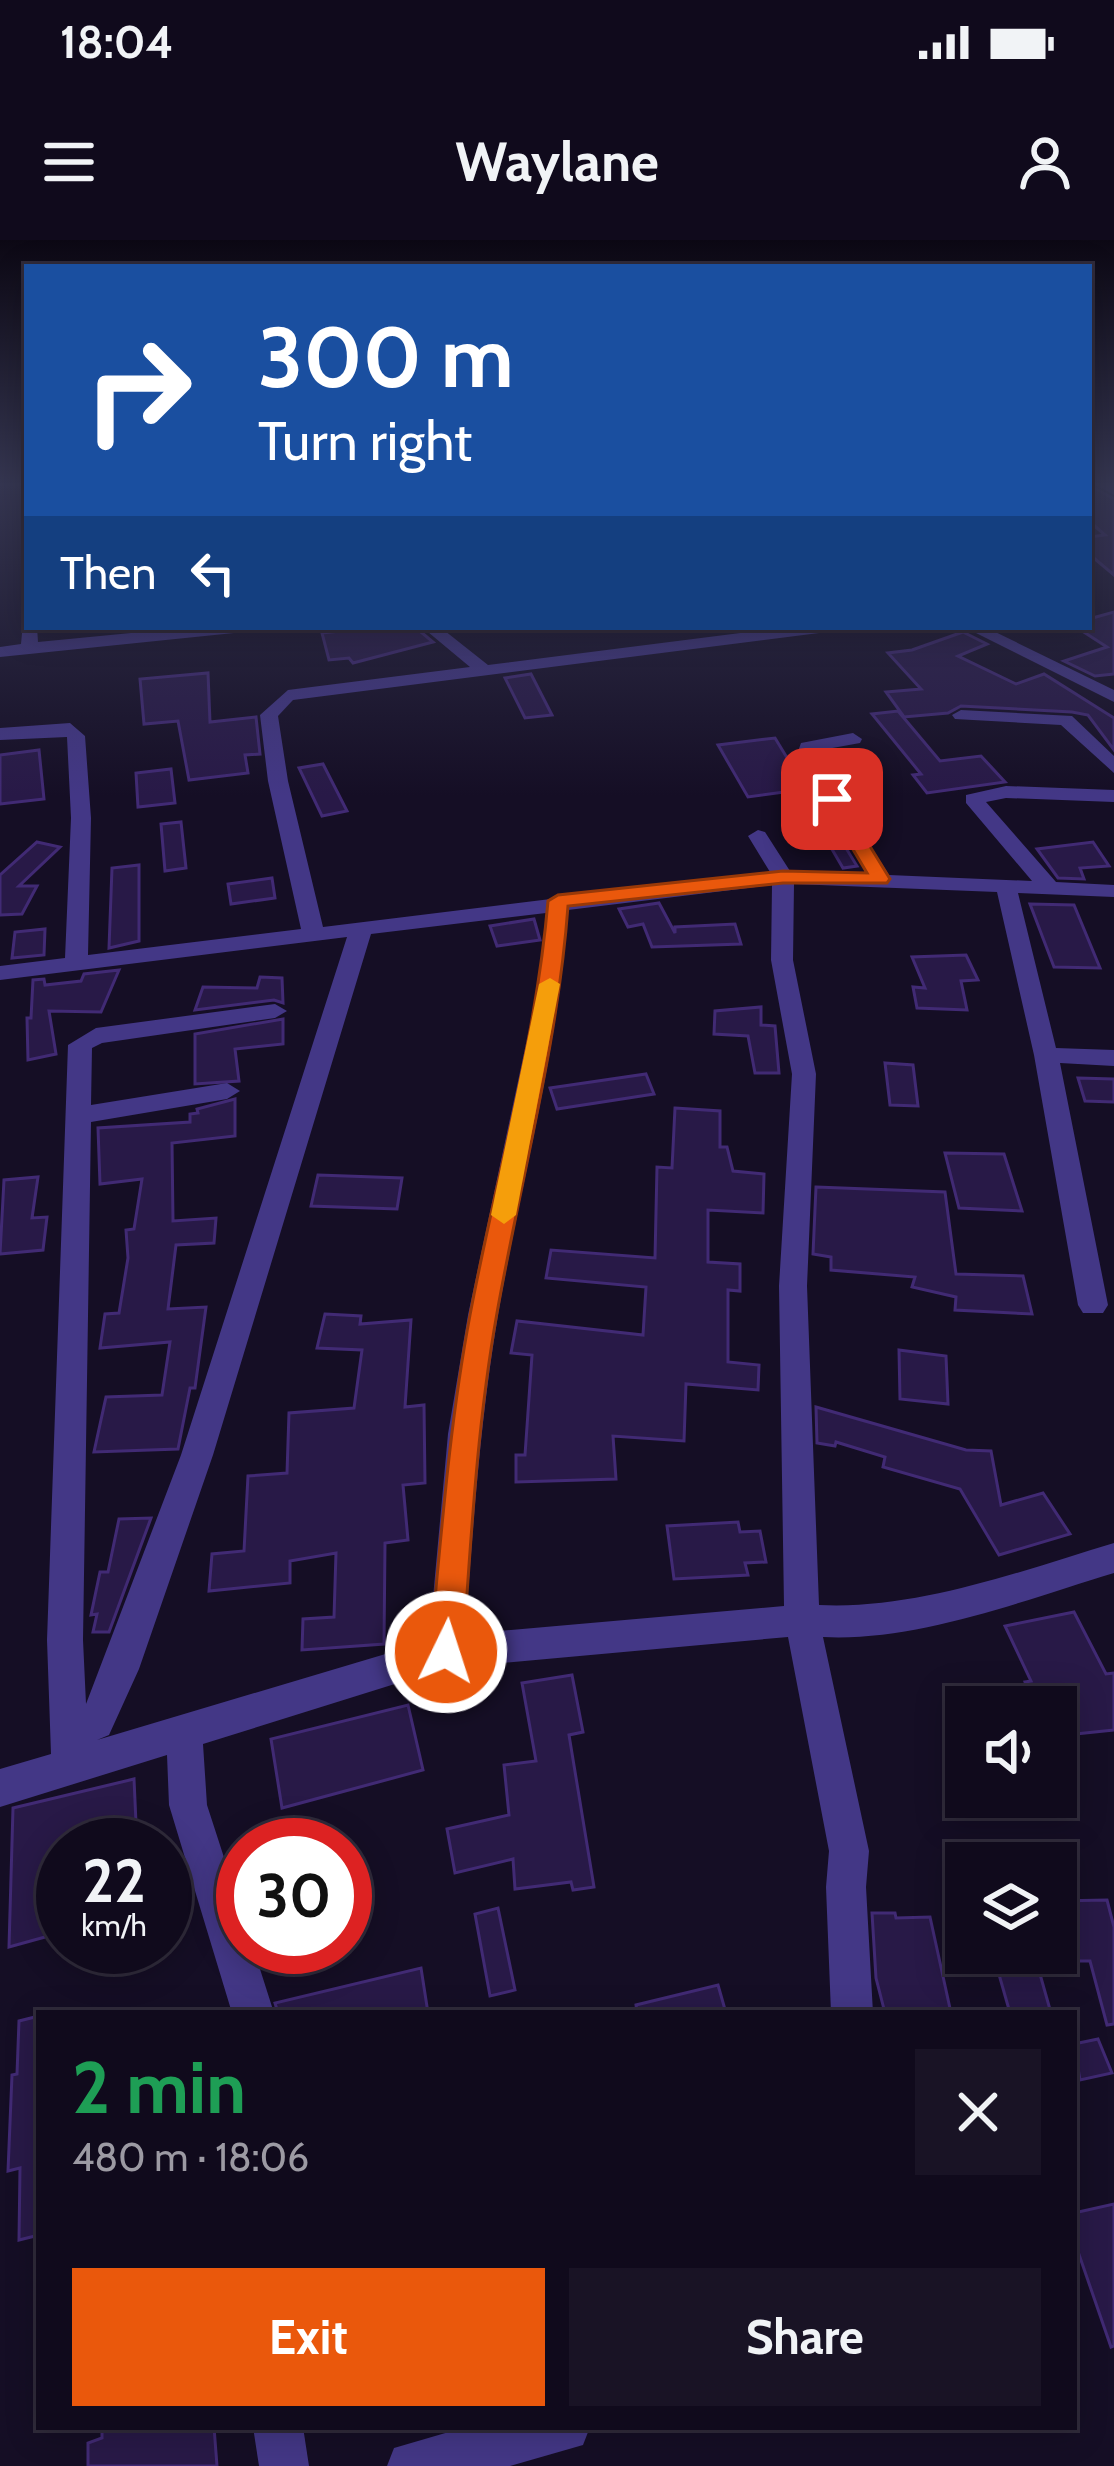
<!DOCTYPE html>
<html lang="en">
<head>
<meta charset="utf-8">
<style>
  :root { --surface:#100a1c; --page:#191325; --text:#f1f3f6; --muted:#9c9aa3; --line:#302b3b; --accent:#ea580c }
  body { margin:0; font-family:Cabin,sans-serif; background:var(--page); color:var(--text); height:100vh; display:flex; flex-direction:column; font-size:45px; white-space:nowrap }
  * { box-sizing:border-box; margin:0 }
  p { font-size:39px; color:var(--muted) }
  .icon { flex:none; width:66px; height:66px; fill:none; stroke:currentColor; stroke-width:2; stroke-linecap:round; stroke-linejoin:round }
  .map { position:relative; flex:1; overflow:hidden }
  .sheet { position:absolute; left:36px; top:1770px; width:1041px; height:420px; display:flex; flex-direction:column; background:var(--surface); border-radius:0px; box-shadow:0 6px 30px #0003,0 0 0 3px var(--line) }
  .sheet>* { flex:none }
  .banner { position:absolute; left:24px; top:24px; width:1068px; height:366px; border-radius:0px; box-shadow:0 6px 30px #0003,0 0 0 3px var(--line); background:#1a4fa0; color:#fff; overflow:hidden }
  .buttons { position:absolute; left:945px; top:1446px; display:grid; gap:24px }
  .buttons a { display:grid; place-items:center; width:132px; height:132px; border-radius:0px; background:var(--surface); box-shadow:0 6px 30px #0003,0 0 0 3px var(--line); font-size:60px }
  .speed { position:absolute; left:36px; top:1578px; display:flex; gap:24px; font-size:60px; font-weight:700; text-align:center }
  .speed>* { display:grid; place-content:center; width:156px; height:156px; border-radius:50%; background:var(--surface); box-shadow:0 6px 30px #0003,0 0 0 3px var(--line); line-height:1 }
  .speed small { font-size:30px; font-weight:400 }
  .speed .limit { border:18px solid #d22; background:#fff; color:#111 }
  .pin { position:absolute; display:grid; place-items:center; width:102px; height:102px; color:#fff; margin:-51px; border-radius:24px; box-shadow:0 6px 18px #0006 }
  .me { position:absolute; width:132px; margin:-66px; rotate:4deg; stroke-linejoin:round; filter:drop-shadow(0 0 9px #0008) }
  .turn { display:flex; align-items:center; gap:42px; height:252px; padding:0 36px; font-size:54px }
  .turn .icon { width:156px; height:156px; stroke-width:2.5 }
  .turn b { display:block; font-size:84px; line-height:102px }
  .then { display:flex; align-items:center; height:114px; padding:0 36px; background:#0003; gap:24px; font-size:45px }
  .round { display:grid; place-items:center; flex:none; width:126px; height:126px; border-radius:0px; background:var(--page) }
  .summary { display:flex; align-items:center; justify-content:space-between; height:204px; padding:0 36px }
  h1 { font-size:72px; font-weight:700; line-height:90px; color:#1e9e55 }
  .action { display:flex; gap:24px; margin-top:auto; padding:24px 36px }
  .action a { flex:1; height:138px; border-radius:0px; background:var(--accent); color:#fff; font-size:48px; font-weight:700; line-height:138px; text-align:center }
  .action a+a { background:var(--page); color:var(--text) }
  .status { display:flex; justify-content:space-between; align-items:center; height:84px; padding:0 60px; background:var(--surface); direction:ltr }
  .status svg { height:33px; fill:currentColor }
  header { display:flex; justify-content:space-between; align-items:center; height:156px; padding:0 36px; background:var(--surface); font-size:54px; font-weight:700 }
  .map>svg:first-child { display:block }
</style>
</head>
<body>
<div class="status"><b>18:04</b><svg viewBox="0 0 49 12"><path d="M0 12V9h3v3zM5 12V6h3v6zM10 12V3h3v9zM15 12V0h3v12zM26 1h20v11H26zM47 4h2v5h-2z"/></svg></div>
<header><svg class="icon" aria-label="menu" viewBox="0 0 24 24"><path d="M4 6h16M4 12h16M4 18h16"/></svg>Waylane<svg class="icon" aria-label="person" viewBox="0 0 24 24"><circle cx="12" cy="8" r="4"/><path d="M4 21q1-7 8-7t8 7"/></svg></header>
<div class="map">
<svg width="1114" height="2226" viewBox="0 0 1114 2226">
  <rect width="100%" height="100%" fill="#150e25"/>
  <g fill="#281947" stroke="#412a74" stroke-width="3">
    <polygon points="1089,245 1114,259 1114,335 1089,314 1089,297 1105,295 1089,281"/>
    <polygon points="1114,372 1114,434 1095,436 1064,421 1107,407 1076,387 1089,387 1089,379"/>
    <polygon points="377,387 415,387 433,402 353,423 349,418 329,420 322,393"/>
    <polygon points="963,392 987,404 958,416 1016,444 1044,434 1114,478 1114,510 1088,475 1072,472 961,466 948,473 904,477 886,452 921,449 888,413 912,410"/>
    <polygon points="208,433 210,482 256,477 260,514 245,515 248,533 189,540 178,481 144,484 140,439"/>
    <polygon points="531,434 552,475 525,478 505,438"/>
    <polygon points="898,471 940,521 981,516 1005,542 927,553 913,535 921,534 872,474"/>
    <polygon points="775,498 806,549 748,557 718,505"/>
    <polygon points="39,510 44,559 0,564 0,515"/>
    <polygon points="323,524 347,571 322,576 299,528"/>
    <polygon points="171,529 175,563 138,567 136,533"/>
    <polygon points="825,574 857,626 843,628 812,575"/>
    <polygon points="181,582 186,628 165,631 161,584"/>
    <polygon points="37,602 60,607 19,646 37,646 22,674 0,675 0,635"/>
    <polygon points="1093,602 1109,626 1080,628 1084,639 1058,638 1037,609"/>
    <polygon points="139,625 139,701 109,708 112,628"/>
    <polygon points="272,638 275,658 231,664 228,644"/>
    <polygon points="659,663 675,693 675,687 735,684 741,704 652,707 643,684 628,687 619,669"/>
    <polygon points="1030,664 1074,665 1100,728 1054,727"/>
    <polygon points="534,679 540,700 497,706 490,686"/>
    <polygon points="45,689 44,715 12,718 15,692"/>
    <polygon points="966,715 978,740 961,741 967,770 917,768 913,747 925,748 912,717"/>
    <polygon points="119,730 101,772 49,771 56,814 28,820 27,778 31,778 33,740 44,739 45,745 81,741 84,734"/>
    <polygon points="260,737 282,738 283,763 274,760 195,770 203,747 257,748"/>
    <polygon points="761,767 761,785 775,786 779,833 755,833 748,796 714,794 715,771"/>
    <polygon points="283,779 283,804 235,809 239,841 195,844 195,794"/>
    <polygon points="885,823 913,825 918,866 890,865"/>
    <polygon points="646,834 654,854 557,869 550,848"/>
    <polygon points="1078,838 1114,839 1114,862 1085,861"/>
    <polygon points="235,859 235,896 172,903 173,981 216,978 214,1003 176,1005 168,1069 206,1067 195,1148 190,1148 178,1209 94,1212 106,1157 162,1155 170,1102 100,1108 105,1074 119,1073 128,1018 126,990 134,989 142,939 100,944 98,888 190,882 190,874 198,873 197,869"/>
    <polygon points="675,868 720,871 720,907 727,907 733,931 764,934 763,973 708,970 708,1022 740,1024 740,1051 728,1050 728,1122 759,1125 758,1150 686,1144 684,1201 613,1196 616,1239 516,1242 516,1215 525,1215 532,1115 511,1113 517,1081 643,1095 646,1047 546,1038 551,1010 655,1018 657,927 672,928"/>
    <polygon points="945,913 1004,914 1022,971 959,968"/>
    <polygon points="318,935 402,938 397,969 311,966"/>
    <polygon points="38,937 32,978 47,977 43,1010 0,1014 4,940"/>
    <polygon points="816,947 945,952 956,1034 1023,1036 1032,1074 955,1070 956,1057 912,1047 915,1037 831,1030 831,1017 813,1014"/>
    <polygon points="325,1074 361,1076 360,1084 411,1080 405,1167 424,1165 425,1243 403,1245 408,1300 385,1303 384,1404 302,1410 303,1379 334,1377 336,1313 290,1321 290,1343 209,1351 212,1314 244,1311 248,1236 287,1233 289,1173 354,1168 362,1110 317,1108"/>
    <polygon points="899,1110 946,1116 948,1164 900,1159"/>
    <polygon points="816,1167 966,1210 991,1211 1001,1265 1043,1253 1070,1294 999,1315 960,1249 883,1227 885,1217 836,1202 835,1206 817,1203"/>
    <polygon points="151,1278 109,1392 93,1392 97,1374 91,1375 100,1332 108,1332 119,1279"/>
    <polygon points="738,1282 740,1292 760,1291 766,1322 745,1323 748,1335 674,1339 667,1286"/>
    <polygon points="1074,1372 1106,1434 1114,1433 1114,1490 1056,1496 1056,1467 1034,1467 1025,1442 1031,1441 1005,1386"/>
    <polygon points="572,1435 583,1492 569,1495 594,1647 573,1650 571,1642 515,1649 513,1619 455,1633 447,1589 509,1575 504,1525 536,1521 522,1443"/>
    <polygon points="408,1465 423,1530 282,1568 271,1499"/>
    <polygon points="134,1539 137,1605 63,1605 63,1692 9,1707 13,1568"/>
    <polygon points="1107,1660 1114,1687 1114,1784 1107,1785 1090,1721 1056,1721 1056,1661"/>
    <polygon points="498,1668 515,1750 490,1756 475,1674"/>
    <polygon points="872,1673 895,1673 896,1678 930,1677 951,1773 885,1773 876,1738"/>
    <polygon points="1036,1720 1051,1773 1010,1773 996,1724"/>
    <polygon points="421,1728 428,1773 278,1773 275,1763"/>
    <polygon points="718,1745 726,1773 637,1773 636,1765"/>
    <polygon points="39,1776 39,1995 19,2000 20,1928 8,1931 12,1835 17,1834 19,1781"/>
    <polygon points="1098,1799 1112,1833 1080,1840 1074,1804"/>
    <polygon points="1114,1964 1114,2106 1111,2107 1074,2000 1074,1973"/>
    <polygon points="102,2187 214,2187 217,2226 88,2226 88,2203 102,2198"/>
  </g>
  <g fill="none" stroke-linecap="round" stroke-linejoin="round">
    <g fill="#433786" fill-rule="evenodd">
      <polygon points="1097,245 1114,245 1114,255"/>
      <polygon points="23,383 37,387 38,402 193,387 242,388 234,393 0,417 0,407 21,404"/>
      <path d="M422,387H440L488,425L787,387H835L827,392L293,460L278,476L288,541L323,687L770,632L748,596L758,590L765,592L790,631L867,634L796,517L801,503L853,493L862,499L860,503L816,511L814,517L889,635L1032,641L966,563V555L1006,546L1114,550V562L1006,558L986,562L1056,642L1114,645V657L1018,653L1056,808L1114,810V826L1060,823L1108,1065L1103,1073H1083L1078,1065L1034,815L997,652L794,644L793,720L816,834L807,1046L819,1365C917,1370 1021,1331 1114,1303V1333C1025,1360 916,1402 823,1397L869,1611L866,1647L873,1773H831L826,1647L829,1611L788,1397L446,1428L203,1504L207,1565L243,1676V1707H253L274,1773H232L169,1565L167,1515L0,1567V1529L51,1514L47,1400L68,805L96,788L275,764L287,771L275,778L102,803L92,808L91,865L227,843L240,851L227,859L91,882L83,1400L86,1464L181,1215L347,697L0,740V726L65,718L71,578L67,497L0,500V488L70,483L85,496L91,578L88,715L301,689L268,541L260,475L288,450L470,427ZM772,645L771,720L792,834L779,1046L784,1366L465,1394C473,1287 480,1181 498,1075C521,941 559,806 568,670ZM546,673L542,729L468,1075L448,1194L429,1401L97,1500L109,1495L139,1429L213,1215L371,694Z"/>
      <polygon points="964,387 985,387 1114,450 1114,462"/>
      <polygon points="961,470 1072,476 1114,516 1114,533 1061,485 955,479 952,475"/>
      <polygon points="253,2187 303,2187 309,2226 259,2226"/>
      <polygon points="466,2187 590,2187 583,2205 510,2226 387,2226 394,2208"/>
    </g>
  </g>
  <linearGradient id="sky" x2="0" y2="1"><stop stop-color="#0c0814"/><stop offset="0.44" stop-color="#353651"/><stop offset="1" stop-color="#353651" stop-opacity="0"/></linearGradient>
  <rect width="1114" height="556" fill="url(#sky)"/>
  <path fill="#ea580c" stroke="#983908" stroke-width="3" d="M832,554L841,559L890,639L887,643H783L568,666C558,803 521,938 497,1073C477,1185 471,1298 463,1412L458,1422L446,1426L435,1422L430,1412C441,1299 449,1186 470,1075C496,937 536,801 548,661L558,655L783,631L867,633L823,559Z"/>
  <polygon fill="#f59e0b" points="550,738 560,744 516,975 504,984 491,975 539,744"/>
</svg>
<div class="buttons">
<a><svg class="icon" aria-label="sound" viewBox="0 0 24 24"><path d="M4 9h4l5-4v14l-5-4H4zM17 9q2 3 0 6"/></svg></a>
<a><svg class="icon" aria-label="layers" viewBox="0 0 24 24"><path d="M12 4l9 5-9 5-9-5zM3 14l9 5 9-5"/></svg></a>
</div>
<div class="speed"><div>22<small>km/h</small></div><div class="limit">30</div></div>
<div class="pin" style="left:832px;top:559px;background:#d93025"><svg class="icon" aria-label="arrive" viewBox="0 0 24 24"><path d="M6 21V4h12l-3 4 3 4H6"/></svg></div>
<svg class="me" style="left:446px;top:1412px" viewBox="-20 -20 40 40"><circle r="17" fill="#ea580c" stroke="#fff" stroke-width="3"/><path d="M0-11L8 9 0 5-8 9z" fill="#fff"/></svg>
<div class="banner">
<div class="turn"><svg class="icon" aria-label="right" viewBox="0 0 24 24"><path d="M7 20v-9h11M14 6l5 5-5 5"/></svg><div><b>300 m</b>Turn right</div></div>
<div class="then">Then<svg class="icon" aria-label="left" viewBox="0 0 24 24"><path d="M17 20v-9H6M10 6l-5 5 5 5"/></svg></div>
</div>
<section class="sheet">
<div class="summary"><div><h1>2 min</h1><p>480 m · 18:06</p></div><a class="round"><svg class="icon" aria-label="close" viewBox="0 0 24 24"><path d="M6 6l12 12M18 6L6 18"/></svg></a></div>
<div class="action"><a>Exit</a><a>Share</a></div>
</section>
</div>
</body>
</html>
